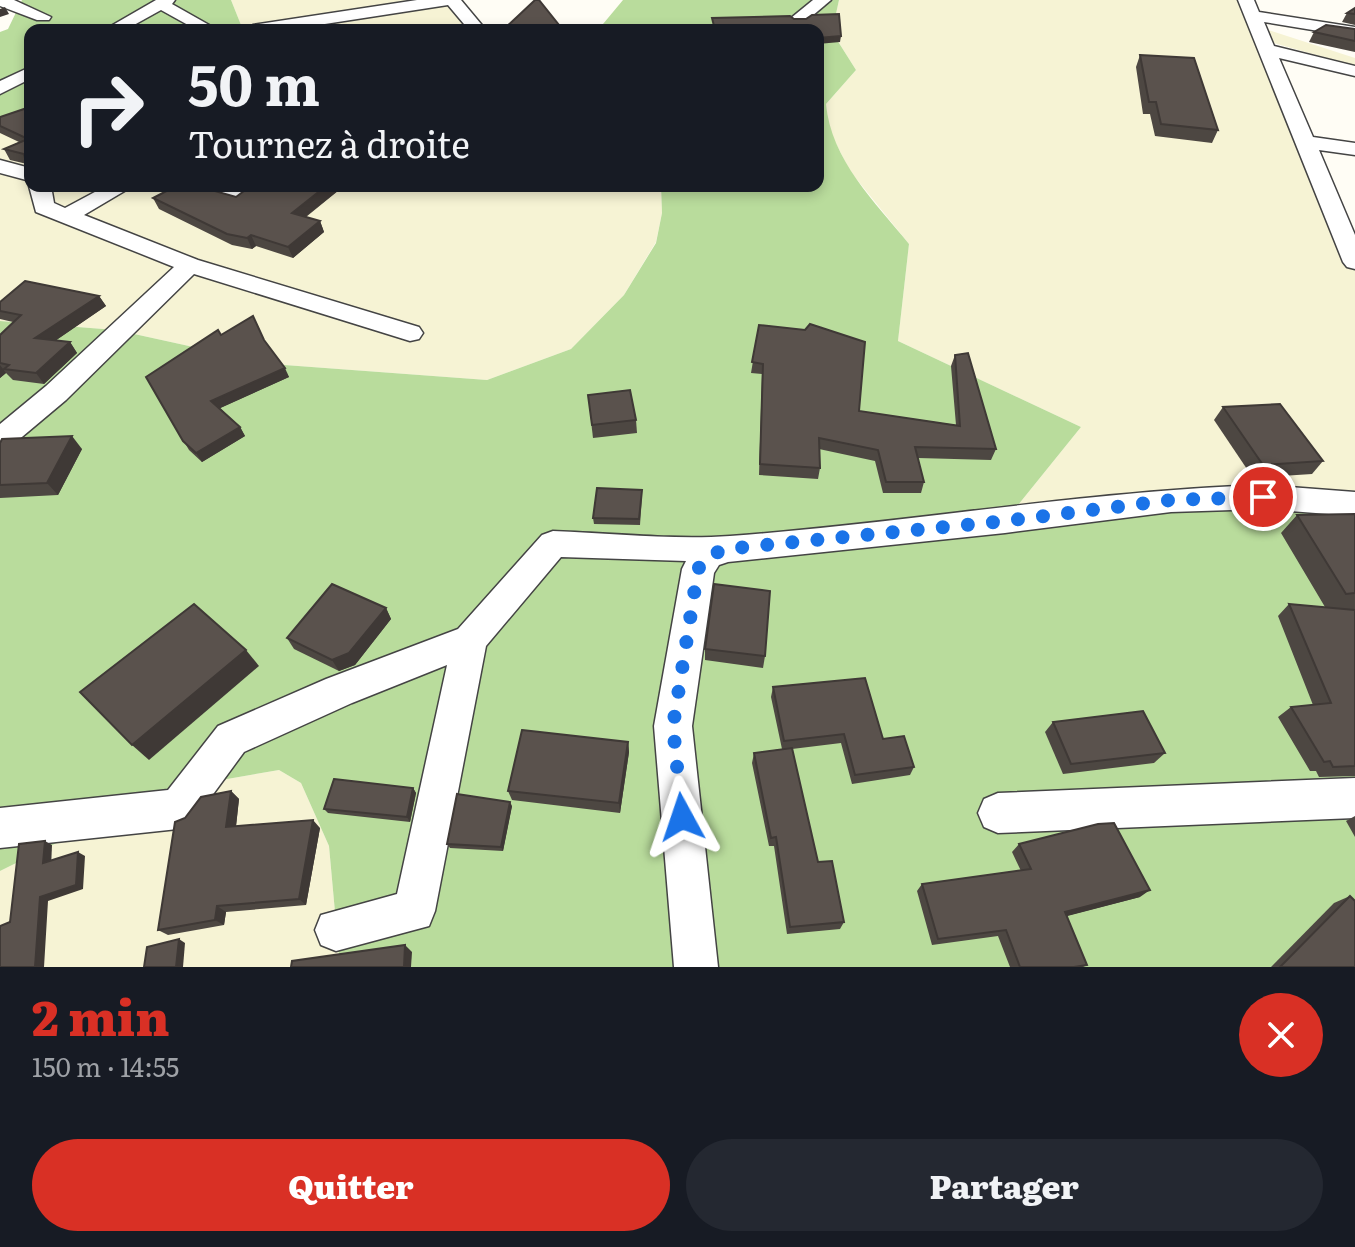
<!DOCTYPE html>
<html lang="fr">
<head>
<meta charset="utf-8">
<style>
  :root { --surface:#171b24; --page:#242831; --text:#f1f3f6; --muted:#9ea1a6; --accent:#d93025 }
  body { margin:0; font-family:Literata,serif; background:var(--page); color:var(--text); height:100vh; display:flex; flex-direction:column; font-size:30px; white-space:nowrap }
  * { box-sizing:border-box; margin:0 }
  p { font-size:26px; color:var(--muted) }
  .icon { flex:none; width:44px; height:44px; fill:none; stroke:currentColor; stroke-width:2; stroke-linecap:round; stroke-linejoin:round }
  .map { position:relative; height:967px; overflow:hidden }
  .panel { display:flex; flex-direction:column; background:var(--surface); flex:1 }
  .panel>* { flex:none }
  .top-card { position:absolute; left:24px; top:24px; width:800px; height:168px; border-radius:16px; box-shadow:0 4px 12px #0003; background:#171b24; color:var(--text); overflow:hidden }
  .pin { position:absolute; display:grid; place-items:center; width:68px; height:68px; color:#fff; margin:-34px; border:4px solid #fff; border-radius:50%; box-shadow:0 2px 8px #0007 }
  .me { position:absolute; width:88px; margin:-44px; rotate:355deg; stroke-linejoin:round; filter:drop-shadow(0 0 6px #0008) }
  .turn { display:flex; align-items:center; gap:28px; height:168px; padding:0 32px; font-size:36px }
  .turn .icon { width:104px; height:104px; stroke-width:2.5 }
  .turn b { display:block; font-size:56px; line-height:68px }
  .round { display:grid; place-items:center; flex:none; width:84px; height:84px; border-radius:42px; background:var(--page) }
  .overview { display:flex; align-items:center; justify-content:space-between; height:136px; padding:0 32px }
  h1 { font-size:48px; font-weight:800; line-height:60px; color:var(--accent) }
  .cta { display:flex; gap:16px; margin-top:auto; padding:16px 32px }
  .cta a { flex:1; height:92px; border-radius:48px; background:var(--accent); color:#fff; font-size:32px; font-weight:800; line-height:92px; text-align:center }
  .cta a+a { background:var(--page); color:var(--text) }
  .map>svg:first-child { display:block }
</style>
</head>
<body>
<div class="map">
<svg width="1355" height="967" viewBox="0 0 1355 967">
  <rect width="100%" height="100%" fill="#fffdf5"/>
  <g fill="#f6f3d4">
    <polygon points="231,0 463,0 473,15 478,30 243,30"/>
    <polygon points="839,0 1245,0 1259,27 1355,58 1355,66 1266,41 1355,259 1355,506 1005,521 1081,427 898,341 909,244 850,171 828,128 826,104 856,70 832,32"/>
    <polygon points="30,120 30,186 661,186 662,213 656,242 624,295 571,349 487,380 271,364 116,330 0,321 0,124"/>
    <polygon points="279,770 301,783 329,846 340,967 0,967 0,871 164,790"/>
  </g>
  <g fill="#b9dc9c">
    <polygon points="22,0 231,0 243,30 30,30 30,120 0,124 0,32 8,29"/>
    <path d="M623,0H839L832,32L856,70L826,104C831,160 875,202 909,244L898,341L1081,427L1006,520L1171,500L1355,506V967H340L329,846L301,783L279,770L164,790L0,871V321L116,330L271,364L487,380L571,349L624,295L656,243L662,213L661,186H818V30H598Z"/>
  </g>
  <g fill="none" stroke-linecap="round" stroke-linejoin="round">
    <defs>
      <g id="minor">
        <polygon points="0,0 14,0 51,17 49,20 37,20 0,6"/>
        <polygon points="156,0 175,0 172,4 218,30 197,30 161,10 125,30 104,30"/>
        <polygon points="417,0 461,0 486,30 469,30 448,5 286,30 245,30 253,25"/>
        <polygon points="813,0 831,0 805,22 793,22 791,18"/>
        <polygon points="1238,0 1254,0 1259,12 1355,27 1355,37 1264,22 1274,46 1355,66 1355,76 1279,58 1313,137 1355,143 1355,155 1319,150 1355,235 1355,269 1347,267 1343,262"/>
        <polygon points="30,67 30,79 0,94 0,81"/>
        <polygon points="0,160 30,168 30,181 0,173"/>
        <polygon points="29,186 51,186 54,203 65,208 106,186 133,186 84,215 198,260 419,327 423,333 419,339 410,341 194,274 66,400 10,447 0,451 0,424 46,386 174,267 36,212"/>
        <path d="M188,186C208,186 235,183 250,199L239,206L191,191Z"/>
        <path d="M1263,485L1355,492V516L1263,509L1171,512L1005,533L728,562L719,565L714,573L692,726L718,967H674L654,726L682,569L686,561L561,557L486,646L435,911L429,926L336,951L321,945L315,930L321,915L397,894L447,665L352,703L244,752L192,823L178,829L0,848V808L168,790L218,726L326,679L458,629L542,535L553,531C611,533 672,540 730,536C908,523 1085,491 1263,485Z"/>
        <polygon points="1355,778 1355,818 998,833 984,827 978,813 984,799 998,793"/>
      </g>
    </defs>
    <use href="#minor" stroke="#444" stroke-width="3"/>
    <use href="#minor" fill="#fff" fill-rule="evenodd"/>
  </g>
  <g fill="#4d4742">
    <polygon points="1355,8 1355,25 1342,22 1347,13"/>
    <polygon points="1355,29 1355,52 1309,42 1314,32"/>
    <polygon points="1140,55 1218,130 1212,143 1155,136 1150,114 1143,114 1136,67"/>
    <polygon points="30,107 30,168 27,164 10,160 4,149 19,142 0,133 0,117"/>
    <polygon points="227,186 344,186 306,217 320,221 324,232 293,258 256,246 252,249 232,245 159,209 153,198 236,197 244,192 238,188"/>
    <polygon points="99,296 106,306 55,341 70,342 77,353 44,384 13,380 6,373 0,378 0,335 13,322 0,319 0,302"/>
    <polygon points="759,325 859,411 956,425 951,366 955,355 996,449 991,460 918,458 924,482 921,493 883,493 875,461 819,449 820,468 818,479 759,475 762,374 751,373"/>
    <polygon points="221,335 264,341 289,377 220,408 240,427 245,436 202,462 189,450 146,377"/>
    <polygon points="588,395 636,420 637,433 593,438"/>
    <polygon points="1223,407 1323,461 1312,474 1253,478 1214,420"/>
    <polygon points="0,443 82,449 58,495 0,498"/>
    <polygon points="642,496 640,525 594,524 593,518"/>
    <polygon points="1355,514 1355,776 1319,777 1316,771 1310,771 1278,717 1291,707 1313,705 1278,616 1289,604 1325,607 1281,533 1297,515"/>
    <polygon points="386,608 391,619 355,665 339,671 294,649 287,638"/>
    <polygon points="705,649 765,656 763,668 705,660"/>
    <polygon points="773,687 883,739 914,767 910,775 852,784 841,743 792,749 818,862 844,922 840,929 787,934 774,846 769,846 752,763 754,753 782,749 771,697"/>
    <polygon points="1053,722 1165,753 1154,763 1063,774 1045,732"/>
    <polygon points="628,742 629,752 620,813 512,800 508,791"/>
    <polygon points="413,788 416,793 410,822 328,813 324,809"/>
    <polygon points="231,791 239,799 236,827 320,828 306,905 226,912 224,925 168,935 158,930 185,818"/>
    <polygon points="512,806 503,851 450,848 447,844"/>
    <polygon points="1355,816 1355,837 1346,821"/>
    <polygon points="1019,844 1140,897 1066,916 1087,965 1083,967 1010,967 998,936 932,945 917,891 922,884 1021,871 1012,852"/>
    <polygon points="1350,896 1355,967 1271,967 1334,903"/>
  </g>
  <g fill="#3f3936">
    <polygon points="5,7 9,14 0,17 0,9"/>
    <polygon points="841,36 840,42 818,44 818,38"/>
    <polygon points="326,186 344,186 296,224 292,213"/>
    <polygon points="320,221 324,232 293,258 288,247"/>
    <polygon points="251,235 256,246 252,249 247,238"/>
    <polygon points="99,296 106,306 43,349 35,338"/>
    <polygon points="70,342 77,353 44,384 36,373"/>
    <polygon points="0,365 6,373 0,378"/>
    <polygon points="285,368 289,377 216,410 211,401"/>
    <polygon points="240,427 245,436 202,462 196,453"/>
    <polygon points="72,436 82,449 58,495 47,483"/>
    <polygon points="386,608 391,619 355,665 339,671 332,660"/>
    <polygon points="246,650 259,666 149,760 132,745"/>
    <polygon points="628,742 629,752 620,813 619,803"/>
    <polygon points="413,788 416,793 410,822 407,817"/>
    <polygon points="231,791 239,799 235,834 226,827"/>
    <polygon points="510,802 512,806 503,851 501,847"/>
    <polygon points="313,820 320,828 306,905 299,899"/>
    <polygon points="45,841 52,845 51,868 43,863"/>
    <polygon points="78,852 85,856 83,889 48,901 44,967 35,967 40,897"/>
    <polygon points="1150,890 1140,897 1056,919 1065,912"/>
    <polygon points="217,906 226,912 224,925 215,920"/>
    <polygon points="179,939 185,943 183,967 176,967"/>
    <polygon points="405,945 412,952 411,967 404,967"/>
  </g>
  <g fill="#5a524d" stroke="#3f3936" stroke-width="2">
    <polygon points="535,0 539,0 563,30 503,30"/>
    <polygon points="1355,8 1355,14 1347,13"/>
    <polygon points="839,14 841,36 818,38 818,30 715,30 712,18 790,16 794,19 806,19 812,15"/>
    <polygon points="1326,25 1355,29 1355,41 1314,32"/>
    <polygon points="1140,55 1194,58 1218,130 1161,124 1156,102 1149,102"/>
    <polygon points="30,107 30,165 26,162 24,154 4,149 28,139 0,126 0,117"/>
    <polygon points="176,186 197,186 236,197 248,188 246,186 326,186 292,213 320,221 288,247 251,235 247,238 227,234 153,198"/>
    <polygon points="25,281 99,296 35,338 70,342 36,373 4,369 9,365 0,363 0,335 21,315 0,311 0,302"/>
    <polygon points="253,316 264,340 285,368 211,401 240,427 196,453 183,441 146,377 218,330 221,335"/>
    <polygon points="810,324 865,342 859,411 960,426 955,355 968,353 996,449 915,447 924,482 886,482 878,450 819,438 820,468 760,464 763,364 752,362 759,325 805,330"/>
    <polygon points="630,390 636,420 592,425 588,395"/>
    <polygon points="1280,404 1323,461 1263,465 1223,407"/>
    <polygon points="72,436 47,483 0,485 0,443 2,439"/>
    <polygon points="597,488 642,490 639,519 593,518"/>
    <polygon points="1355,514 1355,593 1346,594 1297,515"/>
    <polygon points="332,584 386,608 349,653 332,660 287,638"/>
    <polygon points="714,584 770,591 765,656 705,649"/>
    <polygon points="194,604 246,650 132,745 80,692"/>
    <polygon points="1289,604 1355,610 1355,766 1333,767 1330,761 1324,762 1291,707 1331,703"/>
    <polygon points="865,678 883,739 904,736 914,767 855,775 844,734 784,741 773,687"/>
    <polygon points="1143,711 1165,753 1071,764 1053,722"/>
    <polygon points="522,730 628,742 619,803 508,791"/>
    <polygon points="792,748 818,862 832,861 844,922 790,927 776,837 771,838 754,753"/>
    <polygon points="334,779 413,788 407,817 324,809"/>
    <polygon points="231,791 226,827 313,820 299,899 217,906 215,920 158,930 175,822 185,818 201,797"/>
    <polygon points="457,794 510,802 501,847 447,844"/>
    <polygon points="1114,823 1150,890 1065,912 1087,965 1074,967 1020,967 1006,930 938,939 922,884 1031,869 1019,844 1098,824"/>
    <polygon points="45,841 43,863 78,852 76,885 40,897 35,967 0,967 0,926 10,922 19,844"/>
    <polygon points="1350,896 1355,901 1355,967 1280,967"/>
    <polygon points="179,939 176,967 144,967 147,947"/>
    <polygon points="405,945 404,967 291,967 292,961"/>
  </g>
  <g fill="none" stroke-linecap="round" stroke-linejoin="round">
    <polyline stroke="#1a73e8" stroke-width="14" stroke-dasharray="0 25.2" points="682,817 673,726 698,569 708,556 726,549 1005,521 1171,500 1263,497"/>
  </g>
</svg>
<div class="pin" style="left:1263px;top:497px;background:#d93025"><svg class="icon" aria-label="arrive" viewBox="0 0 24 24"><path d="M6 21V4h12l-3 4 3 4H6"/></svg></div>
<svg class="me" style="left:682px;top:817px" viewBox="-20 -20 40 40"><path d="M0-17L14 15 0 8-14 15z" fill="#1a73e8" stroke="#fff" stroke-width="4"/></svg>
<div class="top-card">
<div class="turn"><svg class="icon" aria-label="right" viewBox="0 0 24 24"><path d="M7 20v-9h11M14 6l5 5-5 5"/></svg><div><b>50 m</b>Tournez à droite</div></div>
</div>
</div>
<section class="panel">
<div class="overview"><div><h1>2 min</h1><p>150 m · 14:55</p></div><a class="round" style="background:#d93025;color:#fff"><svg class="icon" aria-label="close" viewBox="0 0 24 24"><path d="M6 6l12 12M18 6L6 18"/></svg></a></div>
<div class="cta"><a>Quitter</a><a>Partager</a></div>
</section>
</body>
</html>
